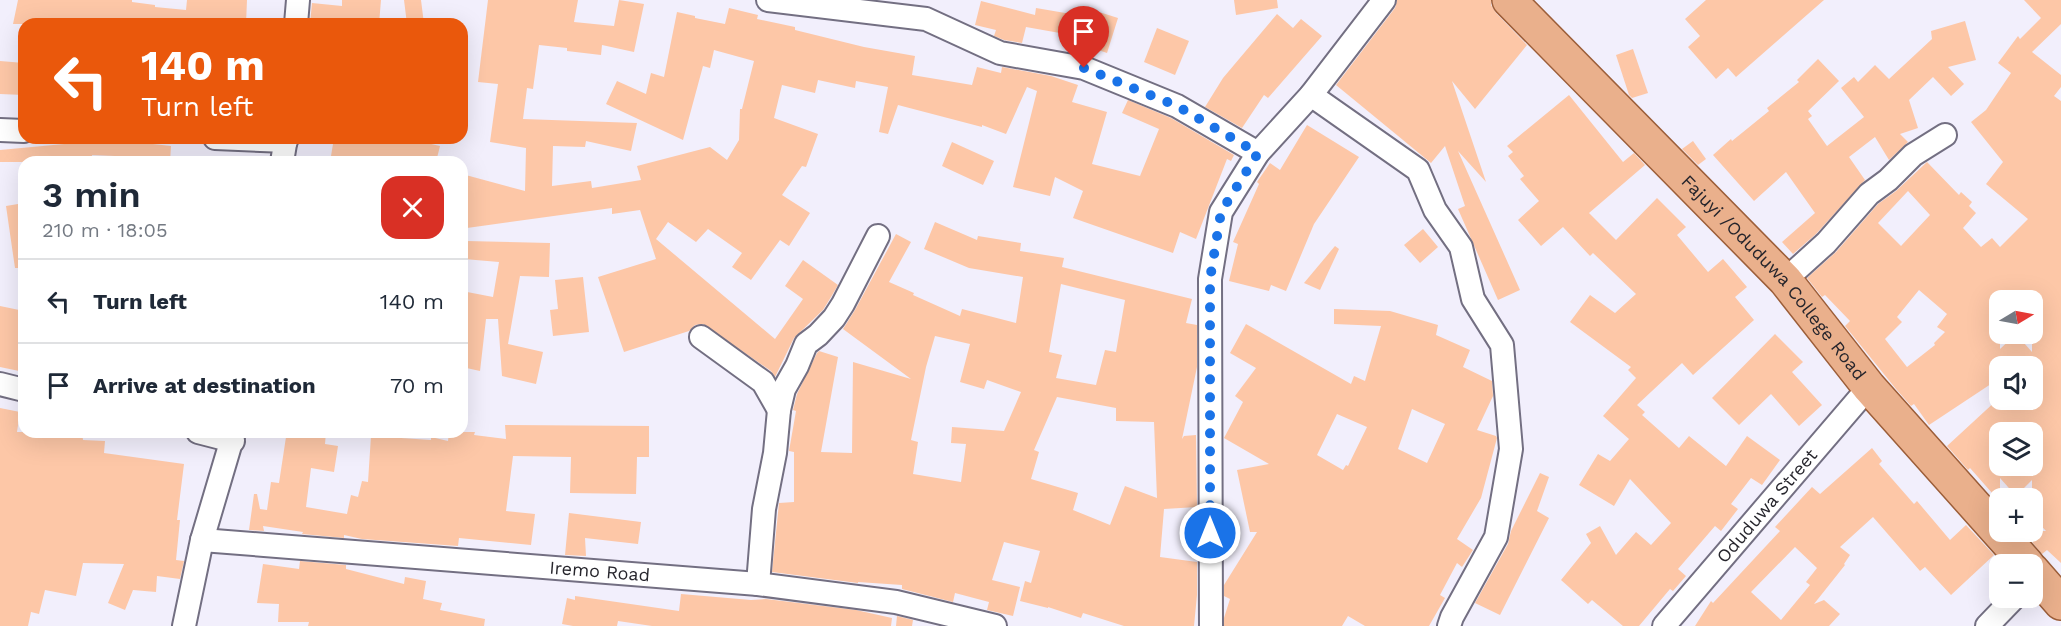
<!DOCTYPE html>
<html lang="en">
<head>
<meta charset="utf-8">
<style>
  :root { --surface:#fff; --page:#f6f6f7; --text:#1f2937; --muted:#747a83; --line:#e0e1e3 }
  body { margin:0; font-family:"Work Sans",sans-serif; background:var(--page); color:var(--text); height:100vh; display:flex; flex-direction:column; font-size:22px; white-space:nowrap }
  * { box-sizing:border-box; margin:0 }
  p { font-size:20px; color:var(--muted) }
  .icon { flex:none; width:33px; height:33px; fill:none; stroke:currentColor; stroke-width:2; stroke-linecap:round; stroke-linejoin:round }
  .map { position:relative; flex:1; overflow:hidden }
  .sheet { position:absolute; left:18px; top:156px; width:450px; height:282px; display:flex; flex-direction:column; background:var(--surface); border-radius:18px; box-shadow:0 6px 24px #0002 }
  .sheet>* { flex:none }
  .top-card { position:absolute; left:18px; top:18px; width:450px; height:126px; border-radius:18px; box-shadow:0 6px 24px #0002; background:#ea580c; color:#fff; overflow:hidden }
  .needle { width:39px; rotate:80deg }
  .controls { position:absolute; left:1989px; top:290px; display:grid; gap:12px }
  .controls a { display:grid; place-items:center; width:54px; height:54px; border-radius:12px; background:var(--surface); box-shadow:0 6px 24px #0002; font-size:30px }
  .pin { position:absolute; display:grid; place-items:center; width:51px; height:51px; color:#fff; margin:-62px -26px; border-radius:50% 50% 50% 0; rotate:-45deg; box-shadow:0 0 6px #0007 }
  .pin .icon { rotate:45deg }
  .me { position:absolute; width:66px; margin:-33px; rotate:0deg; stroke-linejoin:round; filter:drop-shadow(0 0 4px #0008) }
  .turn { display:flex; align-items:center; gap:21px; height:126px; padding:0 24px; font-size:27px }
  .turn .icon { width:78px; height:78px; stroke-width:2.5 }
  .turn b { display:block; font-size:42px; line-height:51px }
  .round { display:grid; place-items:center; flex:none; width:63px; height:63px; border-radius:18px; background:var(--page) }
  .summary { display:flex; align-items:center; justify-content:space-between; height:102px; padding:0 24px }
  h1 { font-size:36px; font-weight:600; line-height:45px }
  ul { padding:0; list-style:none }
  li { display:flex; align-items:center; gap:18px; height:84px; padding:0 24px; border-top:2px solid var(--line) }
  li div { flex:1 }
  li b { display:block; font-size:22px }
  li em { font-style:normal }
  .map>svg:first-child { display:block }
</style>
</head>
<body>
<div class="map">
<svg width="2061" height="626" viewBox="0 0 2061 626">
  <rect width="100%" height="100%" fill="#f2effc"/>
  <g fill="#fdc7a7" fill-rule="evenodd">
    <polygon points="18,0 132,0 132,2 155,5 155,7 186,10 187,0 247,0 246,24 13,24"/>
    <polygon points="342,0 381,0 379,24 339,20 338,24 310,24 312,3 342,6"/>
    <polygon points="404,0 421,0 424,24 407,24"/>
    <polygon points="488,0 578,0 574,22 614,26 619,0 644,4 634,52 602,45 601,55 567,51 567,48 539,45 533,89 527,88 523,119 637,123 631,151 586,141 585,147 553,146 552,186 591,181 592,188 641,180 637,166 710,147 727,160 739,140 740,109 742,109 754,61 714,50 710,68 703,66 683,140 606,104 617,81 646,94 651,73 664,77 677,12 695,16 695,18 725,24 729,8 758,15 757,19 795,27 795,30 864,47 915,56 912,75 972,85 977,67 1001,73 1002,67 1051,76 1078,85 1072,102 1107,112 1092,164 1140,176 1159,129 1122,113 1128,100 1171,118 1234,155 1231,161 1227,159 1196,239 1180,232 1173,253 1073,218 1083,191 1055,177 1050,196 1013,187 1037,91 1027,87 1006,134 982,125 982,127 898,105 888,134 879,132 888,87 856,81 855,88 818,80 815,93 782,85 774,118 818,134 806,167 802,166 782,195 810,213 789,246 780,240 751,280 732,267 742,253 708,229 696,242 668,222 656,239 775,339 803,299 785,286 803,260 838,285 831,297 823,310 794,338 775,377 771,371 703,324 695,325 689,331 624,352 598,277 656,259 640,210 612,214 612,208 467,228 468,203 462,201 462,174 525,191 526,148 490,142 498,84 478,82"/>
    <polygon points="1234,0 1277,0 1278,8 1236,15"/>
    <polygon points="1397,0 1491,0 1491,5 1496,13 1527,45 1475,109 1452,81 1486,182 1458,151 1520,290 1498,300 1458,209 1465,206 1445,146 1431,163 1336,85 1395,8"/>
    <polygon points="1706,0 1824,0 1736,77 1728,68 1716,79 1688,47 1700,36 1685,19"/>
    <path d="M2024,0H2061V24L2032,52L2061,75V87L2054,96L2061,101V563L2047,550L2042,554L2023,531H2046L2032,516V480L2016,496L2000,478V502L1970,468L1968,470L1947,446L1998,399H2032V366H2000V378L1929,425L1914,404L1911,406L1896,389L1845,326L1850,321L1825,295L1822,297L1807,278L1836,252L1878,204L1896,191L1927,162L1959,195L1961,192L1972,202L1969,206L1976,213L1963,228L1981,247L1992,238L2000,247L2028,219L1986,184L2003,162L1971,122L1986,110L2011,73L1998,63L2018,36L2020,39L2041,18ZM1908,191L1930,215L1901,246L1878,223ZM1919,290L1947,314L1937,327L1945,332L1934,343L1935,345L1907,367L1885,339L1902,322L1897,317ZM2000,300H2032V352L2016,334L2000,349ZM2000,432H2032V465H2000Z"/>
    <polygon points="981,1 1035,15 1036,8 1077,15 1080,6 1118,18 1107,53 1069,40 1071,35 1026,27 1022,43 1004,40 994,36 996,30 975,25"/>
    <polygon points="1277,14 1293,28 1301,19 1322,36 1268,98 1264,95 1242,128 1205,107 1223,78"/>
    <polygon points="1965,21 1976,60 1948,67 1964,84 1951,96 1933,77 1909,100 1918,128 1900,134 1908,142 1889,160 1875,137 1849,157 1865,180 1816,234 1793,254 1782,242 1815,213 1786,172 1754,201 1713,155 1731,139 1732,141 1769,111 1767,108 1799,82 1797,80 1818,59 1839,81 1808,111 1812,116 1808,119 1827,146 1864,117 1841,88 1854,77 1858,82 1875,65 1889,79 1932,39 1931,31"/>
    <polygon points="1157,28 1189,41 1175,75 1144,62"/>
    <polygon points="1633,49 1648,93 1632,98 1629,95 1616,55"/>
    <polygon points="0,61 24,63 24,95 0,94"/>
    <polygon points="1569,95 1623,162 1634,153 1645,165 1589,213 1616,240 1657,198 1686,227 1677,235 1708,272 1723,259 1747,287 1735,297 1754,320 1693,375 1682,363 1637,405 1645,412 1642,415 1679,448 1689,436 1726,466 1747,436 1780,460 1762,485 1751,478 1731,504 1738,509 1721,531 1715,526 1678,569 1686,576 1673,591 1670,589 1639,626 1623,626 1592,600 1588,604 1561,580 1591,543 1586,534 1600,526 1616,555 1636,532 1651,545 1671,523 1630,479 1614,506 1579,485 1598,454 1610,461 1629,439 1603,416 1636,378 1628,370 1631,367 1570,322 1590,295 1615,313 1636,294 1593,253 1590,256 1563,227 1541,246 1518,220 1539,201 1520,179 1524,176 1508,156 1513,152 1507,146"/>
    <polygon points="1307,125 1359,157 1314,224 1286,291 1271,285 1269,291 1229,281 1238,244 1233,242 1259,184 1257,182 1270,163 1280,170"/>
    <polygon points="99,138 171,146 170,162 136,162 137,157 92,155 93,162 0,162 0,150 64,144 64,139"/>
    <polygon points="334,138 405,138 440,146 436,162 330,162"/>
    <polygon points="1693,141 1706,159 1698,165 1682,149"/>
    <polygon points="952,142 994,161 983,185 942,166"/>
    <polygon points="24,203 24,268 15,268 6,206"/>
    <path d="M935,222L977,240L978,236L1021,243L1020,251L1064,258L1062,267L1192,299L1186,323L1197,325V367L1182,439L1184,436L1196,435L1197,507L1164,509L1160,557L1197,562V595L1194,626H1124L1083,613L1081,618L1048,607V608L1020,601L1025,581L1031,583L1040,551L1004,542L992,580L1020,587L1013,616L987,610L989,602L955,593L953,602L902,589V585L858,582V583L772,572L779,503L794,502V452L789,451L796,411L793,410L797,394L817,353L819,351L838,357L821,452L852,453L853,362L911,379L843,329L855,310L896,234L911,242L889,282L914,293L913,295L960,316L962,309L1016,323L1023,277L969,268L924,249ZM1061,284L1125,300L1116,352L1105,350L1096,385L1056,378L1062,355L1049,352ZM935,336L970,344L960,382L984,389L987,380L1021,392L1004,431L952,427L951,443L966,444L961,482L913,474L918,442L911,440L926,367ZM1057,397L1116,408V421L1154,422L1157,498L1125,486L1110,525L1073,510L1078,493L1031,479L1039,452L1034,450Z"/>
    <polygon points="1423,229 1438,247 1420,263 1404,245"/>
    <polygon points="466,241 550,243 549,277 520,276 508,344 543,352 536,384 502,376 498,319 486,319 480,371 462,367 462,291 493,297 499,262 464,259"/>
    <polygon points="1335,246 1339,249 1320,290 1304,283"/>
    <polygon points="583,277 589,332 553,336 550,310 558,309 555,280"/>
    <polygon points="0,306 24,311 24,372 0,367"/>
    <path d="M1334,309L1390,311L1438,325L1436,335L1470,350L1463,367L1492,381L1493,396L1477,430L1496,436L1497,438L1481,498L1457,539L1473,550L1462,567L1457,563L1440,595L1445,598L1429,626H1365L1348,616L1342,626H1224V618L1230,599L1224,596V585L1257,532H1250L1237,470L1269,464L1224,438L1243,402L1235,396L1256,368L1230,353L1246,324L1351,384L1354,376L1365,381L1381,326L1334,324ZM1412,409L1445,424L1427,463L1398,449ZM1337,414L1367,427L1348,466L1346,465L1343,470L1317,455Z"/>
    <polygon points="1775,334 1803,362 1792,372 1822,405 1799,426 1771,394 1739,425 1712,398"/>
    <polygon points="0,408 20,412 17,432 82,432 83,440 105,441 104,453 184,464 177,520 180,520 176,560 184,561 180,579 157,576 156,592 133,590 125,610 108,603 124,564 83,563 76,596 45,590 39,614 31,612 28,626 0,626"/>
    <polygon points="505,425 649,426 649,457 637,457 636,494 570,493 571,457 513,456 506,511 535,514 531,545 459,538 458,546 362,539 344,535 344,538 302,534 303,532 263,526 264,531 249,530 254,494 257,494 260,509 267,510 271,482 279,483 286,437 292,438 293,432 326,432 325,444 338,446 334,472 311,468 306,507 347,514 351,495 358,497 362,481 368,482 371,436 431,440 431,437 448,441 449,432 475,432 474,435 506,439"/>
    <path d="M1872,448L1882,461L1879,464L1914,504L1917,501L1950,540L1966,525L1994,555L1951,595L1925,567L1920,571L1873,517L1840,547L1850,555L1844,564L1845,565L1814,604L1824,600L1840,614L1829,626H1695L1711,601L1713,603L1780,531L1775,527L1812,487L1820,494ZM1795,547L1817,568L1806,582L1810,585L1781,620L1751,592Z"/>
    <polygon points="1540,473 1549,477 1537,511 1549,518 1500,615 1475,603 1508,544 1511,531"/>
    <polygon points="569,513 641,522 638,544 585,538 586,556 565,555"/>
    <polygon points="300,561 346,565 346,569 404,584 405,577 426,581 423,599 442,603 440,610 485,619 484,626 308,626 309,622 278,622 279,604 257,603 263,564 299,569"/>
    <polygon points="681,594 751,600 766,599 856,610 892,618 891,626 652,626 618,621 617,626 573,626 562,624 567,598 575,600 575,596 679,611"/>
    <polygon points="897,616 913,620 912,626 896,626"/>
  </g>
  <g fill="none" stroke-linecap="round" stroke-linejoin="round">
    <defs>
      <g id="street">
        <polyline points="768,0 926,19 1000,53 1084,68 1177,106 1258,153"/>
        <polyline points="296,24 298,0"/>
        <polyline points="1311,95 1418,170 1435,210 1461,247 1473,299 1502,345 1511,449 1496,537 1452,617 1449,626"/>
        <polyline points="0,130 24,131"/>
        <polyline points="215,138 286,141"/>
        <polyline points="282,162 286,138"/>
        <polyline points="1785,280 1826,243 1869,194 1888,180 1913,155 1945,135"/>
        <polyline points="701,337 763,382 779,410"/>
        <polyline points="0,384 24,390"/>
        <polyline points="198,432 233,441"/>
        <path id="s1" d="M202,540L758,584L896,602L995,626"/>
        <polyline points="758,584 764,509 775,453 779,410 784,389 797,366 806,344 818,335 834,318 843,304 878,236"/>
        <polyline points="184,626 202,540 234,432"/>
        <polyline points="1211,626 1210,279 1221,212 1258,153 1311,95 1384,0"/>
        <path id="s2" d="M1664,626L1869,387"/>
        <polyline points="1987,626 2015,597"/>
      </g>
      <g id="primary">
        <path id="s3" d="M1509,0L1785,280L1869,387L2027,564"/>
        <polyline points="2032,570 2061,603"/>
      </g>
    </defs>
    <use href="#street" stroke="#736f82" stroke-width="26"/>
    <use href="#primary" stroke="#9c5e39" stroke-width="36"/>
    <use href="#street" stroke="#fff" stroke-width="22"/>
    <use href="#primary" stroke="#eab08c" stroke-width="33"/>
  </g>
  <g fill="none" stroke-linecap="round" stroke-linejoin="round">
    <polyline stroke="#1a73e8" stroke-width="10" stroke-dasharray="0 18" points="1084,68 1177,106 1258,153 1221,212 1210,279 1210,533"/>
  </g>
  <g text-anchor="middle" stroke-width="4.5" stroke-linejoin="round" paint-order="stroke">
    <g font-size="18" fill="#26252c" stroke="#f2effc">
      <text dy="6" stroke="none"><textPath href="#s3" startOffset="384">Fajuyi /Oduduwa College Road</textPath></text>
      <text dy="6" stroke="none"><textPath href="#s2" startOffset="158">Oduduwa Street</textPath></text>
      <text dy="6" stroke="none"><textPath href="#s1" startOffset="399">Iremo Road</textPath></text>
    </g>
  </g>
</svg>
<div class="controls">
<a><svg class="needle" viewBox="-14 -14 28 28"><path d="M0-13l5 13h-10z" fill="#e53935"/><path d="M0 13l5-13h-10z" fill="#747a83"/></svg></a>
<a><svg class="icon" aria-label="sound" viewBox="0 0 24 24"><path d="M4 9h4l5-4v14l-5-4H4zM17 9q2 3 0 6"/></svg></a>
<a><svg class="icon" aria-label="layers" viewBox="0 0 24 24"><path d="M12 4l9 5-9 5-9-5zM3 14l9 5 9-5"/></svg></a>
<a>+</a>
<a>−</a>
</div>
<div class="pin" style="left:1084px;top:68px;background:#d93025"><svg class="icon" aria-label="arrive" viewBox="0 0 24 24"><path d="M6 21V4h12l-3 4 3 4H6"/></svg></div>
<svg class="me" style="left:1210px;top:533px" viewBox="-20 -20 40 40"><circle r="17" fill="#1a73e8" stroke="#fff" stroke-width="3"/><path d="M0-11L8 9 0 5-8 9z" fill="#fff"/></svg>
<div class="top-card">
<div class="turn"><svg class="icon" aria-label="left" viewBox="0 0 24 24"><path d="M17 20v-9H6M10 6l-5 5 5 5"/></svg><div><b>140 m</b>Turn left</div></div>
</div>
<section class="sheet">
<div class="summary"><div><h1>3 min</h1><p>210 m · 18:05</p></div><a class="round" style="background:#d93025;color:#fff"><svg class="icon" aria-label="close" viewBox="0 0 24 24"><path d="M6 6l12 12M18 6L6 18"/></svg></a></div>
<ul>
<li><svg class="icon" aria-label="left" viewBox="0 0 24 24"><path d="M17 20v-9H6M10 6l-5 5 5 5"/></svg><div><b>Turn left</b></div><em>140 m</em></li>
<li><svg class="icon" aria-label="arrive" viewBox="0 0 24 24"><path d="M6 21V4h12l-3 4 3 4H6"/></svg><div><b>Arrive at destination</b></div><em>70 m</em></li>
</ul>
</section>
</div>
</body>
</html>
